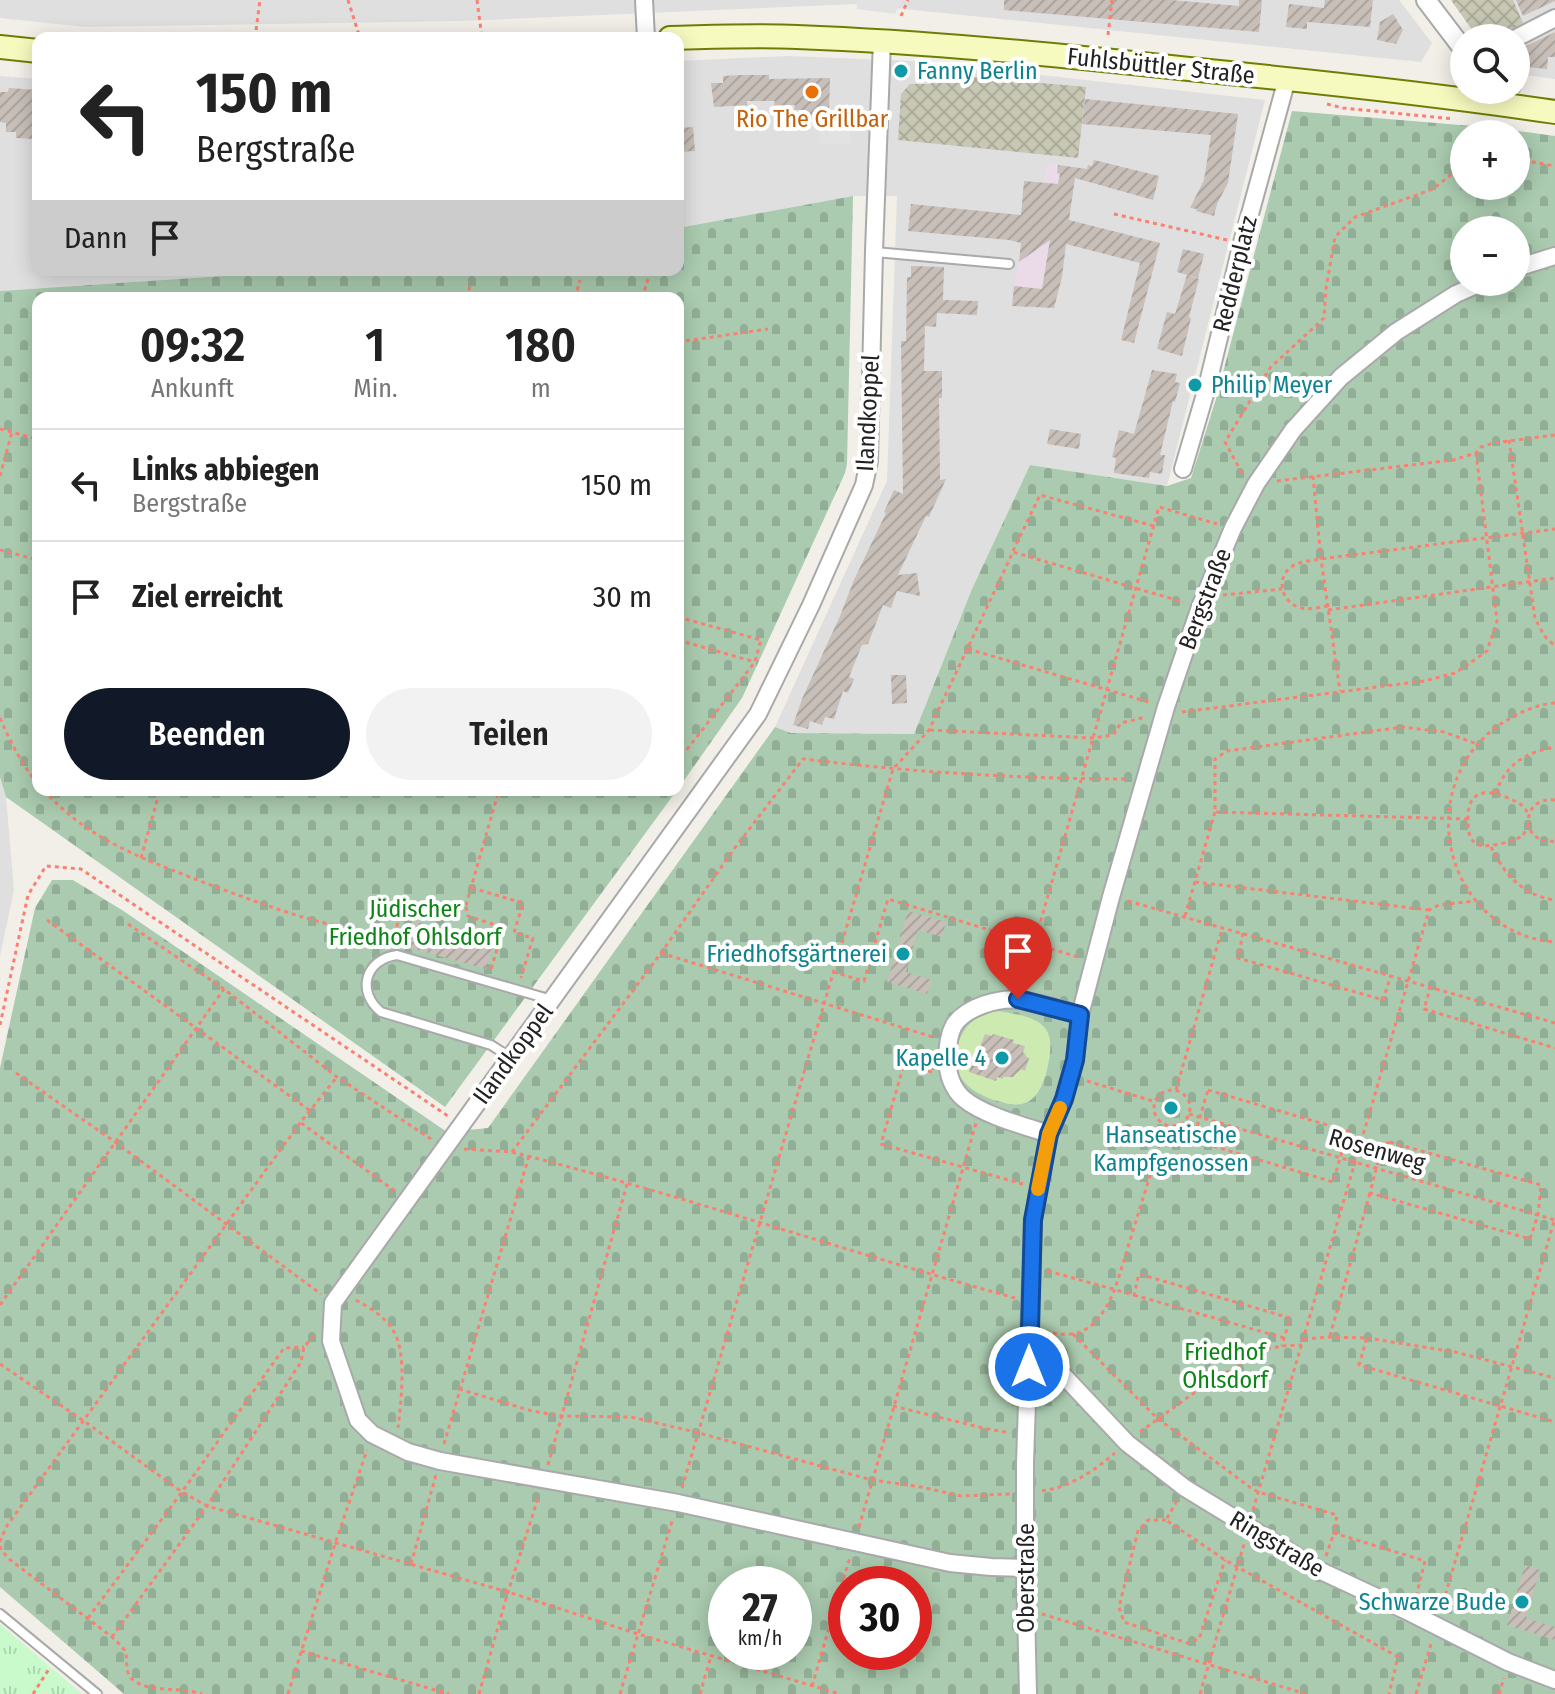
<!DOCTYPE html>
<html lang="de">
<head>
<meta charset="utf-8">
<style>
  :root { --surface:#fff; --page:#f2f2f2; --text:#222; --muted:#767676; --line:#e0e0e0; --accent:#111827 }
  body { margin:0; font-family:"Fira Sans Condensed",sans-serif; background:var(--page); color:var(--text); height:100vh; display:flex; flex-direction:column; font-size:30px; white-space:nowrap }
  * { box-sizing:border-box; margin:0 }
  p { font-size:26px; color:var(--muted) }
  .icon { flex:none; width:44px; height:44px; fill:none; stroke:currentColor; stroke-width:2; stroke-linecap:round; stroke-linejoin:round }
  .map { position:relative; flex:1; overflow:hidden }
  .side { position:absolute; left:32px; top:292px; width:652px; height:504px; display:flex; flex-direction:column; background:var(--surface); border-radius:16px; box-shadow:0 4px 20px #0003 }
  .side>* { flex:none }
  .top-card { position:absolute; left:32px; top:32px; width:652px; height:244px; border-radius:16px; box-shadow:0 4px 20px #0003; background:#fff; color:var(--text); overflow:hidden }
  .buttons { position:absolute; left:1450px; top:24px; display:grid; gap:16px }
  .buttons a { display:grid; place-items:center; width:80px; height:80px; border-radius:50%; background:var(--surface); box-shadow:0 4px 20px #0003; font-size:40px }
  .speed { position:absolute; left:708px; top:1566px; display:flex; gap:16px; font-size:40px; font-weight:700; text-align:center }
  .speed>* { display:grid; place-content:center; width:104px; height:104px; border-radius:50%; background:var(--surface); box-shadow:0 4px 20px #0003; line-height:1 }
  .speed small { font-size:20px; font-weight:400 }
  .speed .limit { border:12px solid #d22; background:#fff; color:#111 }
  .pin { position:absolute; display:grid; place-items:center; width:68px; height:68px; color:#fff; margin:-82px -34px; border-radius:50% 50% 50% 0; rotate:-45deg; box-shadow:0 0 8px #0007 }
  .pin .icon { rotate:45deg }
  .me { position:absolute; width:88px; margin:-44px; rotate:0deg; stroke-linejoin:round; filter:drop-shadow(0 0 6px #0008) }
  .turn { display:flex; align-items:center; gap:28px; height:168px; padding:0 32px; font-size:36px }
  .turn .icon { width:104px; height:104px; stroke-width:2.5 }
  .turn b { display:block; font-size:56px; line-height:68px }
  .then { display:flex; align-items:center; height:76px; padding:0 32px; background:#0003; gap:16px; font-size:30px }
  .eta { display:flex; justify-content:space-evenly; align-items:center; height:136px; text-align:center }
  .eta b { font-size:48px; font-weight:600; line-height:56px }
  .action { display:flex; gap:16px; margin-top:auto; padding:16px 32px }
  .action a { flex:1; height:92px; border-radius:48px; background:var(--accent); color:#fff; font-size:32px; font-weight:600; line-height:92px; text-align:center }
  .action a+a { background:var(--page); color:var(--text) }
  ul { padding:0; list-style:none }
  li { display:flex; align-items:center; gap:24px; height:112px; padding:0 32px; border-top:2px solid var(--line) }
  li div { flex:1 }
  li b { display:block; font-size:30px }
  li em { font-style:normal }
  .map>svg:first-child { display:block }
</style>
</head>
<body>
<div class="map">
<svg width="1555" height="1694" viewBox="0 0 1555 1694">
  <defs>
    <pattern id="construction-cross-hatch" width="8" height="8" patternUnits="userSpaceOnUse" patternTransform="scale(2)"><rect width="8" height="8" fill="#c7c7b4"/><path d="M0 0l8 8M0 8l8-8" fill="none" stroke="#abab9a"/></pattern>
    <pattern id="cemetery-stones" width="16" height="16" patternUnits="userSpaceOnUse" patternTransform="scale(2)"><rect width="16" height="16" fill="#aacbaf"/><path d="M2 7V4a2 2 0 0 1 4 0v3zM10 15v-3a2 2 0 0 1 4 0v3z" fill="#92ae96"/></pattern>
    <pattern id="park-tufts" width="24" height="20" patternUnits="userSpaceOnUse" patternTransform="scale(2)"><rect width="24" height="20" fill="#c8facc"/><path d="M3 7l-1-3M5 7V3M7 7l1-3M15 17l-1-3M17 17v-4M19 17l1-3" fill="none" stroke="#acd6af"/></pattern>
    <pattern id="building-hatch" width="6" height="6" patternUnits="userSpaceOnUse" patternTransform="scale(2)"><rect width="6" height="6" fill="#c7bfb8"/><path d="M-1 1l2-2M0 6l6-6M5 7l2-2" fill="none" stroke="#aba49e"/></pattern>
  </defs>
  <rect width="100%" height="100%" fill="#f2efe9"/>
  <g fill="#e0dfdf">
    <polygon points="0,0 1399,0 1432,43 1421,62 856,4 462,21 85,27 0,18"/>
    <polygon points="1451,0 1555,0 1555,79 1516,74 1516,38 1481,38 1475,34"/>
    <polygon points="788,56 915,61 1265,100 1167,486 1030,465 972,589 914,734 791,733 775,727 887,481 897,196 853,196 678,228 678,61"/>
    <polygon points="0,76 38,79 38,270 313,270 0,291"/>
    <polygon points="0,777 6,797 14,890 0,956"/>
  </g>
  <polygon fill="#ebdbe8" points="1047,164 1061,165 1043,283 1035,288 1014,286 1019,257 1024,258 1033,242 1038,182 1044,182"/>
  <g fill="url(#construction-cross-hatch)">
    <polygon points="1451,0 1513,0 1523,23 1494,38 1481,38 1475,34"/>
    <polygon points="931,73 1086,87 1078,158 898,140 901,94 910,84 931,84"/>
  </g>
  <path fill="#cdebb0" d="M997,1011C1047,1018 1059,1025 1045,1077C1042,1084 1039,1093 1033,1098C1023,1107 1010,1105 998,1101C968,1092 946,1073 960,1039C967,1021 979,1016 997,1011Z"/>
  <g fill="url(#cemetery-stones)" fill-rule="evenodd">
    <path d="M1292,111L1496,128L1555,136V1694H124L0,1587V1068L35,908L52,880H73L122,910L447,1132L488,1128L775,727L791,733L914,734L972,589L1030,465L1167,486L1191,478L1216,399ZM1464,134H1516V186H1464ZM1464,230H1516V282H1464ZM997,1011C1046,1018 1059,1026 1045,1077C1042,1084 1039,1093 1033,1098C1023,1107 1010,1105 998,1101C968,1092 946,1073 960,1039C967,1021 979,1016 997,1011ZM726,1584H794V1652H726ZM846,1584H914V1652H846Z"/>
    <polygon points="853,196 847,464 845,473 742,698 678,789 678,298 38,298 38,790 677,790 445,1107 6,797 0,777 0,291 313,270 678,270 678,228"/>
  </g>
  <polygon fill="url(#park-tufts)" points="0,1624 82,1694 0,1694"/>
  <g fill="#e2e2e2">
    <polygon points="857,0 902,0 895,14 857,9"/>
    <rect x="820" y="124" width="30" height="20"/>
  </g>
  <g fill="url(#building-hatch)">
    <polygon points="1004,0 1171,0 1239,6 1239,0 1262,0 1259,32 1004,10"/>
    <polygon points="1325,0 1373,0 1370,27 1307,22 1307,29 1286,27 1289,4 1324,8"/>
    <polygon points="1516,0 1555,0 1555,1 1523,16"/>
    <polygon points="1393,14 1403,30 1396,44 1377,40 1380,22"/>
    <polygon points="1555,32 1555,57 1548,57 1547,69 1527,67 1520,93 1516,92 1516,51"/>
    <polygon points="741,75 769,75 769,79 830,78 829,111 818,111 818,120 806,119 806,110 794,110 795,105 774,105 775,101 747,101 747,105 714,107 711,83 723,83 723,76"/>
    <polygon points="9,88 38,90 38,134 35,134 35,139 16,138 16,132 6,132 6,123 0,122 0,92 8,92"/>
    <polygon points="1085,99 1238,114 1228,183 1217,204 1214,216 1196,211 1197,209 1190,208 1204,180 1211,135 1082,124"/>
    <polygon points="693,127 695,151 678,152 678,128"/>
    <polygon points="1094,160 1159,176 1153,200 1075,178 1069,220 1160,243 1134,343 1121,340 1140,263 1066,244 1062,277 1054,308 1012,306 1014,286 1042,289 1050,240 1019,262 1021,243 1009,240 908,231 911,204 1021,215 1024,181 1058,184 1060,174 1057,173 1058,165 1087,169 1088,165 1092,166"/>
    <polygon points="1183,249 1204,254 1198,278 1177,272"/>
    <polygon points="911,266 944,267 943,300 978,301 977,315 937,313 936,327 925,326 924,371 942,371 942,398 939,398 940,480 946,479 929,517 926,516 898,575 917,573 920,596 897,591 891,608 883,605 868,644 862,645 849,677 854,679 848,693 843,691 834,719 825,717 822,725 810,721 808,729 793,725 802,699 840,616 854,580 886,513 884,512 894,490 903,494 901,341 906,341 907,277 911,277"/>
    <polygon points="1187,275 1199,279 1189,317 1191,318 1182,356 1157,349 1167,312 1175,314"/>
    <polygon points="1152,370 1177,374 1175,382 1180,383 1175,402 1173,401 1160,455 1165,455 1162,474 1150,472 1149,478 1114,473 1116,458 1112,457 1119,430 1134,434"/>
    <polygon points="1050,429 1081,434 1079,449 1047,444"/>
    <polygon points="891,675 906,675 907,703 892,704"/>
    <polygon points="908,911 946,922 942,937 918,930 906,972 932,980 927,994 887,982"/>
    <polygon points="414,921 493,943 486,969 407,947"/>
    <polygon points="985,1034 992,1036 993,1034 1014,1040 1013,1043 1025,1046 1023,1053 1026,1054 1025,1056 1029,1058 1025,1071 1021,1069 1013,1077 1003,1077 1003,1079 997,1077 996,1081 969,1072 973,1058 975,1059"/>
    <polygon points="1525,1565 1540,1570 1526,1618 1555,1627 1555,1640 1507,1625"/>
  </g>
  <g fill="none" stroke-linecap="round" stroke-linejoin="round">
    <defs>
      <g id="service">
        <polyline points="875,252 1009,264"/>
        <path d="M511,1058L491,1045L381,1012C356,992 365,959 397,955L552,1000"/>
        <polyline points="0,1614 97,1694"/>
      </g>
      <g id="minor">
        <polyline points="644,0 646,38"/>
        <polyline points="1516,38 1555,18"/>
        <polyline points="882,41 874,251 869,461 864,485 811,605 758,714 333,1303 331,1341 358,1420 372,1434 408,1452 440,1461 678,1503 950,1563 991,1567 1025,1568"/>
        <polyline points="1516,268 1555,256"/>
        <polyline points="1183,469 1206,391 1242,243 1287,79"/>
        <path d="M1049,1134C1024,1126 983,1115 964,1099C951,1088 947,1071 947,1055C948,1044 949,1034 954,1025C966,1007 999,997 1020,1000C1040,1002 1060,1010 1080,1015"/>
        <polyline points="1029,1367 1045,1369 1064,1376 1127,1443 1185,1488 1321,1571 1411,1613 1508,1662 1555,1680"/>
        <polyline points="1028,1694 1025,1568 1025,1463 1033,1220 1049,1134 1064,1099 1070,1076 1075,1060 1080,1015 1111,897 1166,707 1200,607 1233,528 1256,484 1293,430 1341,377 1396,332 1456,294 1483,282"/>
      </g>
      <polyline id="tertiary" points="1426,0 1464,50"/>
      <g id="secondary">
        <path d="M670,38C713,37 755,35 797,37C928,42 1059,55 1189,69C1311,81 1433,94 1555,112"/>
        <polyline points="0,47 38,51"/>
      </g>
    </defs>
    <use href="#service" stroke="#a9a9a9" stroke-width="12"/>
    <use href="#minor" stroke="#a9a9a9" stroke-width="20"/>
    <use href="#tertiary" stroke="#a9a9a9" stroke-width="22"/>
    <use href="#secondary" stroke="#707d05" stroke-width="26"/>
    <g stroke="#fa8072" stroke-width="3" stroke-dasharray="4 4" stroke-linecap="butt">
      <polyline points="348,0 360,38"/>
      <polyline points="477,0 482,38"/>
      <polyline points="901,16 908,0"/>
      <polyline points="1108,35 1112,0"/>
      <polyline points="255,38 260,0"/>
      <polyline points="1327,104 1343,108 1454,119"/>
      <polyline points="1516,159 1555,166"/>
      <polyline points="1114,214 1227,240"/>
      <polyline points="467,298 471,282"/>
      <polyline points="575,298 580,280"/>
      <polyline points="642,298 651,270"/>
      <polyline points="678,342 768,329"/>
      <polyline points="0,429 38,439"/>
      <path d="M1509,440L1535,618C1540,628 1545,640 1555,645"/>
      <polyline points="1242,473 1225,442 1270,368 1324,318 1326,288 1335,237 1355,217 1433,189 1464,164"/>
      <polyline points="0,476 12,432"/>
      <polyline points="1313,476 1321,559 1340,691"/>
      <polyline points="1277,481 1453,460 1476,453 1481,447 1493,443 1555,435"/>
      <polyline points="0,550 38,560"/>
      <polyline points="1013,551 1040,495 1154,526"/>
      <polyline points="1223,595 1282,589"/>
      <path d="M1328,606C1319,607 1310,610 1302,608C1283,605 1275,580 1290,568C1298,561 1311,561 1321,559L1555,529"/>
      <polyline points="1328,610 1555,578"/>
      <polyline points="678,617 761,640 755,662 685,752 678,750"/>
      <polyline points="678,640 755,662"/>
      <polyline points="968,649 1152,703"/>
      <path d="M1555,703C1539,704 1523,711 1509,719C1428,764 1429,882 1508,928C1522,936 1538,941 1555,942"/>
      <polyline points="1182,712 1424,681 1455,673 1487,651 1497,621 1476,453"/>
      <path d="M0,718C10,741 22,765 38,784"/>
      <polyline points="930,730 1093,738 1113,735 1121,723 1146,717"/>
      <path d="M44,790C85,837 138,857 195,879C229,892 264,905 299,916C326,924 354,930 382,937L390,944"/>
      <polyline points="148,790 160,793"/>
      <path d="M1495,793C1508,763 1524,753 1555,747"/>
      <path d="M1555,800C1519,796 1520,846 1555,841"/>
      <polyline points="1468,819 1215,812 1215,759 1227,751 1403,727 1444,732 1477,744"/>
      <path d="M1529,824C1528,826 1524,834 1523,835C1515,842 1482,850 1475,843C1468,837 1468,828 1468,820C1467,792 1484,788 1506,797C1517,802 1525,804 1529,817"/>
      <path d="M1491,847C1504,874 1523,896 1555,900"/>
      <polyline points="141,858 160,790"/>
      <polyline points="1195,882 1429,910"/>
      <polyline points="472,888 523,903 514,933 533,938 521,978"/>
      <polyline points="1128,901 1555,1023"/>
      <polyline points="466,907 468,916 492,924 500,931 499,943 491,969"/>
      <polyline points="1185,916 1215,812"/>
      <polyline points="47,920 309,1110"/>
      <polyline points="128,924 224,989 337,1077 431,1139"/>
      <polyline points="1243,933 1238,958 1383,1000 1391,975"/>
      <polyline points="392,942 399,919 408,911 422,909 455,912 466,905 499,790"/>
      <polyline points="661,953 933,1037"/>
      <polyline points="833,972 864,981 888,899 1078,957"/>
      <polyline points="1023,983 1159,507 1217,524"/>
      <polyline points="1431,986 1424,1009 1555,1048"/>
      <polyline points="0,1025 28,895 46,866 81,869 448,1116"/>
      <polyline points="932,1072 904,1064 881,1144 1023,1184"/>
      <polyline points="16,1073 115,1142 321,1294"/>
      <polyline points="1087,1081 1156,1102"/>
      <polyline points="1176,1090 1222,929"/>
      <polygon points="1208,1090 1348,1131 1333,1182 1193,1140"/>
      <circle cx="1172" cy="1108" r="18"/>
      <polyline points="1189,1114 1555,1220"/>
      <polyline points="301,1123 395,1191"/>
      <polygon points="1390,1142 1541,1185 1538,1215 1530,1239 1370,1193 1382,1146"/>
      <path d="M464,1149L512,1152L661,953L734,849L803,759C911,772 1020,779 1129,779"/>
      <path d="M512,1152C682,1195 847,1252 1015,1298"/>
      <polyline points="1048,1271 1134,1295 1139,1274 1290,1318 1282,1346"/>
      <polyline points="1134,1295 1284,1338"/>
      <path d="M356,1300C370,1308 386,1317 394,1332C407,1354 401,1403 398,1428"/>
      <polyline points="0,1305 224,989"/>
      <path d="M1045,1332C1053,1333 1063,1335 1071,1334C1095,1332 1107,1307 1115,1289L1166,1124"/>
      <polyline points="1073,1334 1157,1418 1251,1488 1258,1492 1337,1515 1334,1533 1425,1561 1416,1597"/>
      <polyline points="1330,1336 1370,1193"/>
      <polyline points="1367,1338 1455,1352 1555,1378"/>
      <polyline points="1304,1339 1330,1337 1367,1338 1359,1365 1555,1422"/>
      <polyline points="0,1364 84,1421 182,1492 207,1506 508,1592 638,1634 840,1694"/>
      <polyline points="459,1389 532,1411 561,1416 631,1417 699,1433 872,1480 921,1487 961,1496 1010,1494"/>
      <polyline points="893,1406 979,1427 1010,1433"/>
      <polyline points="1140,1432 1198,1390 1263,1350 1282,1346 1302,1345"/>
      <polyline points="444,1444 529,1156"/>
      <polyline points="548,1465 627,1184"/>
      <polyline points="682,1488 893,769 929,730 1013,552 1183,602"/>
      <path d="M1042,1491C1070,1487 1094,1471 1115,1453"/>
      <polyline points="1177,1501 1166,1520 1225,1560 1398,1657 1389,1694"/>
      <polyline points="1253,1510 1429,910 1439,905 1475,901"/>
      <polyline points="1166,1520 1148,1520 1138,1531 1119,1607 1124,1622 1187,1643 1199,1639 1225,1560"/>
      <polyline points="859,1527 976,1123"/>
      <polyline points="0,1542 6,1527 300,1123 337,1077"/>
      <path d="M0,1546L2,1551L9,1559L112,1637C116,1641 122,1646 125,1651C128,1659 125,1669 130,1677C145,1694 179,1686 202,1694"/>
      <polyline points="1326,1556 1334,1533"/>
      <polyline points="411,1564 436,1475"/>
      <polyline points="1441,1610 1555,1218"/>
      <polyline points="1042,1614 1306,1694"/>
      <polyline points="88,1618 182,1492 284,1348 304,1347"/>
      <polyline points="112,1637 207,1506 301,1362 304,1347 314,1336"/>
      <polyline points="301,1651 449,1694"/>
      <polyline points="812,1686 850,1557"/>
      <polyline points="33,1694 49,1669"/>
      <polyline points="288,1694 335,1544 367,1450"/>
      <polyline points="479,1694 508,1592 539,1495"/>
      <polyline points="620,1694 673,1518"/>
      <polyline points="700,1694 711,1656"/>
      <polyline points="1200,1694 1244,1544"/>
      <polyline points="1416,1694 1432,1641"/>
      <polyline points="1499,1694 1504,1678"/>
    </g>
    <use href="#service" stroke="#fff" stroke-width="8"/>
    <use href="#minor" stroke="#fff" stroke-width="16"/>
    <use href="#tertiary" stroke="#fff" stroke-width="18"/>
    <use href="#secondary" stroke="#f7fabf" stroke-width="22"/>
  </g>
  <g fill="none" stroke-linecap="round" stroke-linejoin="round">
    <defs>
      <polyline id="route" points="1018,999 1080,1015 1075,1060 1064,1099 1049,1134 1033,1220 1029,1367"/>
    </defs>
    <use href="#route" stroke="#114b97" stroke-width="20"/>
    <use href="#route" stroke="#1a73e8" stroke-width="14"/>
    <polyline stroke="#f59e0b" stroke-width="14" points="1038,1189 1049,1134 1060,1108"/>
  </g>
  <g fill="#0f9aa8" stroke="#fff" stroke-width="3">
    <circle cx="901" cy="71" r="8"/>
    <circle cx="1195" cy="385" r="8"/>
    <circle cx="903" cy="954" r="8"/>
    <circle cx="1002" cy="1058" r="8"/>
    <circle cx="1171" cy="1108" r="8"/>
    <circle cx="1522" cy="1602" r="8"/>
  </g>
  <circle fill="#e8710a" stroke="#fff" stroke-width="3" cx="812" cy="92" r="8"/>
  <g text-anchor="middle" stroke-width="8" stroke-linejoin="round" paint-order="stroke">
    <g font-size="24" fill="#222" stroke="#fff">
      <text transform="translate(1161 66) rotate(6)" y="8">Fuhlsbüttler Straße</text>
      <text transform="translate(1235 274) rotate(-76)" y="8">Redderplatz</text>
      <text transform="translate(868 413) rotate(-87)" y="8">Ilandkoppel</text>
      <text transform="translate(1205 599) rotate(-69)" y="8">Bergstraße</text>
      <text transform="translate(513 1054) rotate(-54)" y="8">Ilandkoppel</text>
      <text transform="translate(1377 1150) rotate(16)" y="8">Rosenweg</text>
      <text transform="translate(1277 1544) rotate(31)" y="8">Ringstraße</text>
      <text transform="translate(1026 1578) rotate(-90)" y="8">Oberstraße</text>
    </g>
    <g font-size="24" fill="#0d838f" stroke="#fff" text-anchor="end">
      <text x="917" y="79" text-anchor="start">Fanny Berlin</text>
      <text x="1211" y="393" text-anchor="start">Philip Meyer</text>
      <text x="887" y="962">Friedhofsgärtnerei</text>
      <text x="986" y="1066">Kapelle 4</text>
      <text x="1171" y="1143" text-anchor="middle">Hanseatische<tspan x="1171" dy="28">Kampfgenossen</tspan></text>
      <text x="1506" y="1610">Schwarze Bude</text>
    </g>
    <g font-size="24" fill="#c56008" stroke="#fff">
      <text x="812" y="127">Rio The Grillbar</text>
    </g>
    <g font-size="24" fill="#0c8416" stroke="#fff">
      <text x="415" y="917">Jüdischer<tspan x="415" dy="28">Friedhof Ohlsdorf</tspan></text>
      <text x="1225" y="1360">Friedhof<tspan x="1225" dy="28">Ohlsdorf</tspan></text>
    </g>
  </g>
</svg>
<div class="buttons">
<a><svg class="icon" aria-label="search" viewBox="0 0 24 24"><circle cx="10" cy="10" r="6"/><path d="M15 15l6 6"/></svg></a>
<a>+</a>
<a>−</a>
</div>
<div class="speed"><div>27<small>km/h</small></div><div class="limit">30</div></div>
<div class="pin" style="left:1018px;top:999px;background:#d93025"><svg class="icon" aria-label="arrive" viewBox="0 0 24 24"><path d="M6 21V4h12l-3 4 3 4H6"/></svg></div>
<svg class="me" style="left:1029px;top:1367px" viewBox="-20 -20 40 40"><circle r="17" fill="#1a73e8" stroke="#fff" stroke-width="3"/><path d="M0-11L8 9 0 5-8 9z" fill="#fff"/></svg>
<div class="top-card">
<div class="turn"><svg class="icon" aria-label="left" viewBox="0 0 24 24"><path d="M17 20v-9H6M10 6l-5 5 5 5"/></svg><div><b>150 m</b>Bergstraße</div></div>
<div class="then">Dann<svg class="icon" aria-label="arrive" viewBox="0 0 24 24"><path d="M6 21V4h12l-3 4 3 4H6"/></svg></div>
</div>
<section class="side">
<div class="eta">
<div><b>09:32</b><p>Ankunft</p></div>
<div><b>1</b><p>Min.</p></div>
<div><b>180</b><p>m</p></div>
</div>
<ul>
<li><svg class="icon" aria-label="left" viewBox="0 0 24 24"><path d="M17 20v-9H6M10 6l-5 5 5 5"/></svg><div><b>Links abbiegen</b><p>Bergstraße</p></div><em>150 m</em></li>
<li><svg class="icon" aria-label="arrive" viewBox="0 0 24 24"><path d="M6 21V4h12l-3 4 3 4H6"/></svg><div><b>Ziel erreicht</b></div><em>30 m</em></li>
</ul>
<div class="action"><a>Beenden</a><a>Teilen</a></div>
</section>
</div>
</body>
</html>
